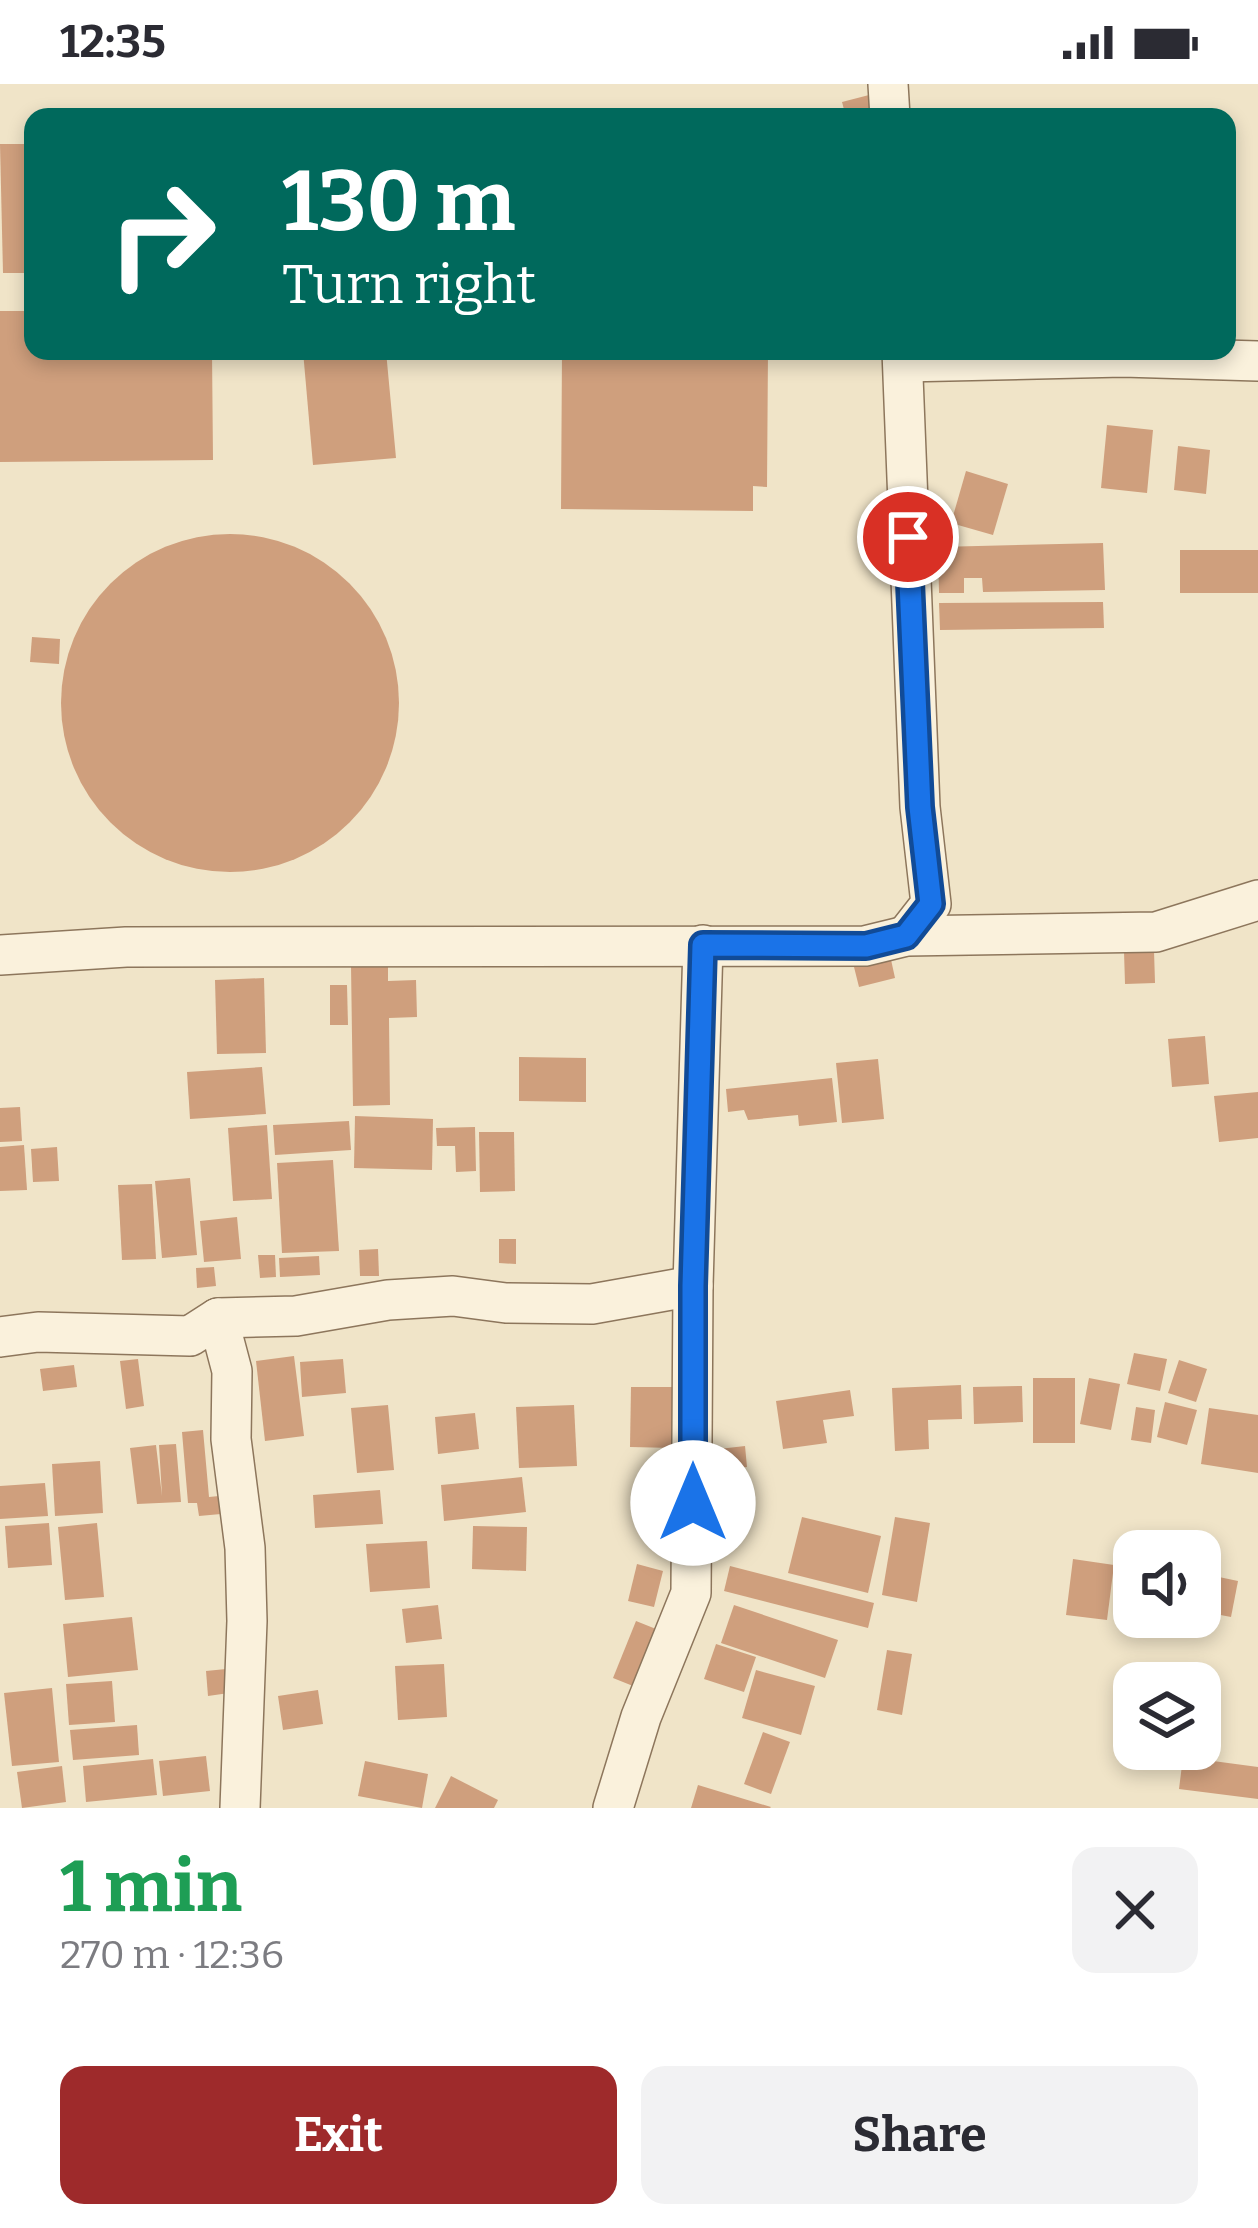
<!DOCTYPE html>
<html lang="en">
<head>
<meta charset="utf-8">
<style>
  :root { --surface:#fff; --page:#f2f2f3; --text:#2b2b33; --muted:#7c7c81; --accent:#9e2a2b }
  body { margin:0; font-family:Bitter,serif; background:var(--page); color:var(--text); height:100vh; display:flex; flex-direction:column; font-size:45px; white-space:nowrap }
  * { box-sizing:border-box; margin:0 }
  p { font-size:39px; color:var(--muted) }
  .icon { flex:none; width:66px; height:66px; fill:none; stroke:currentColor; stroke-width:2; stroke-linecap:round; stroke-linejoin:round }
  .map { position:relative; height:1724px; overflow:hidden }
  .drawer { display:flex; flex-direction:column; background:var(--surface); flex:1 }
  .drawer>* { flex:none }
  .guide { position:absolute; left:24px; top:24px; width:1212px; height:252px; border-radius:24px; box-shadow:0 6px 18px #0003; background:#00695c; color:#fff; overflow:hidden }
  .controls { position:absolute; left:1113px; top:1446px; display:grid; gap:24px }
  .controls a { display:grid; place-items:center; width:108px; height:108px; border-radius:24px; background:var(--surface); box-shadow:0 6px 18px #0003; font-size:60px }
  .pin { position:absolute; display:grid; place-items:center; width:102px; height:102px; color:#fff; margin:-51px; border:6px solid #fff; border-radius:50%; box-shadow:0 3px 12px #0007 }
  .me { position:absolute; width:132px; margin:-66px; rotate:0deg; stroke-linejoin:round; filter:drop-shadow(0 0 9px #0008) }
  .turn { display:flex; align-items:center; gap:42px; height:252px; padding:0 60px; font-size:54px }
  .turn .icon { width:156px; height:156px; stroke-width:2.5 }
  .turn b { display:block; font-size:84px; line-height:102px }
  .round { display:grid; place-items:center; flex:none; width:126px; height:126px; border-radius:24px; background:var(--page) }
  .summary { display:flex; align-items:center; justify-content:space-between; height:204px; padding:0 60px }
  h1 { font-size:72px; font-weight:700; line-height:90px; color:#1e9e55 }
  .cta { display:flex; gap:24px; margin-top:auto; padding:24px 60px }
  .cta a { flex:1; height:138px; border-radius:24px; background:var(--accent); color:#fff; font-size:48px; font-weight:700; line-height:138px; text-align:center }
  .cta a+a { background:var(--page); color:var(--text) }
  .status { display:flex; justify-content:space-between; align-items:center; height:84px; padding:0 60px; background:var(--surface); direction:ltr }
  .status svg { height:33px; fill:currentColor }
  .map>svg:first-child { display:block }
</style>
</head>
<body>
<div class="status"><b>12:35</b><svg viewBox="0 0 49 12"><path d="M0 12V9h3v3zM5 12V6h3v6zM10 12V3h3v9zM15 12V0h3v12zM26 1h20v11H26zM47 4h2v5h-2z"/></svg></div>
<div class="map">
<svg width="1258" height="1724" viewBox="0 0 1258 1724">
  <rect width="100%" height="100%" fill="#f0e4c8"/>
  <g fill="#cf9f7d">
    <polygon points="869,11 874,29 846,33 842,18"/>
    <polygon points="0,60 33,60 33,189 3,189"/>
    <polygon points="0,227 33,227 33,267 212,267 213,376 0,378"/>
    <polygon points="303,267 386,267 396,374 313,381"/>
    <polygon points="562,267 768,267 767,403 753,402 753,427 561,425"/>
    <polygon points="1107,341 1153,346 1147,409 1101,404"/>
    <polygon points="1178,362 1210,366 1206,410 1174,406"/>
    <polygon points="966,387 1008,400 993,451 951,439"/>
    <circle cx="230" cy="619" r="169"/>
    <polygon points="1103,459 1105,506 983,508 982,494 964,494 964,509 939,509 938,463"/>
    <rect x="1180" y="466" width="78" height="43"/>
    <polygon points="1103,518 1104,544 940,546 939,519"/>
    <polygon points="32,553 60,555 59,580 30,578"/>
    <polygon points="1154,866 1155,899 1125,900 1124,867"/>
    <polygon points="890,871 895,894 859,903 853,879"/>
    <polygon points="351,881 388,881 388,897 416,896 417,933 389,934 390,1021 353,1022"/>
    <polygon points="264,894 266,969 217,970 215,896"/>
    <polygon points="330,901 347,901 348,941 330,941"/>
    <polygon points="1205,952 1209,1000 1172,1003 1168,955"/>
    <polygon points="519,973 586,974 586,1018 519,1017"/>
    <polygon points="878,975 884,1035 842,1039 836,979"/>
    <polygon points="262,983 266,1030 190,1035 187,988"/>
    <polygon points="832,994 837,1038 799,1042 798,1031 748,1036 744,1026 728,1028 726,1005"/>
    <polygon points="1258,1008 1258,1054 1219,1058 1214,1012"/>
    <polygon points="20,1023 22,1057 0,1058 0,1024"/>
    <polygon points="355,1032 433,1035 432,1086 354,1084"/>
    <polygon points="349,1037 351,1066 275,1071 273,1041"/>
    <polygon points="267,1041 272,1115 233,1117 228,1044"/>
    <polygon points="475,1043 476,1087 456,1088 455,1062 437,1062 436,1044"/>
    <polygon points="479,1048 514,1048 515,1107 480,1108"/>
    <polygon points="24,1061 27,1106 0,1107 0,1063"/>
    <polygon points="57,1063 59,1097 33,1098 31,1065"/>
    <polygon points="333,1076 339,1167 282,1169 277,1079"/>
    <polygon points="190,1094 197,1171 162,1174 155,1097"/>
    <polygon points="152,1100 156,1175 122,1176 118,1101"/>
    <polygon points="237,1133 241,1175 204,1178 200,1137"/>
    <polygon points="499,1155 516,1155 516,1180 499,1179"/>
    <polygon points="378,1165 379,1192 360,1192 359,1166"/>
    <polygon points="258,1171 275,1171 276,1193 260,1194"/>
    <polygon points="319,1172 320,1191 280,1193 279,1174"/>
    <polygon points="214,1183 216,1202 197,1204 196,1184"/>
    <polygon points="1134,1269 1167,1275 1160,1307 1127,1300"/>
    <polygon points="294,1272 304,1352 265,1357 256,1277"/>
    <polygon points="138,1275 144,1322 126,1325 120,1277"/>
    <polygon points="343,1275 346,1309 302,1313 300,1278"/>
    <polygon points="1179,1276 1207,1285 1196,1318 1168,1309"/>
    <polygon points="74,1281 77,1303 43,1307 40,1285"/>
    <rect x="1033" y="1294" width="42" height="65"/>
    <polygon points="1089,1294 1120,1300 1111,1346 1080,1340"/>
    <polygon points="961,1301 962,1335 928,1336 929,1365 895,1367 892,1304"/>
    <polygon points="1022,1302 1023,1338 974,1340 973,1303"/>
    <polygon points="631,1303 674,1303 673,1364 630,1363"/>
    <polygon points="850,1306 854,1332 823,1336 827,1359 783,1365 776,1317"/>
    <polygon points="1165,1318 1197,1326 1187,1361 1157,1353"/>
    <polygon points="388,1321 394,1386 357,1389 351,1324"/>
    <polygon points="574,1321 577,1382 519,1384 516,1323"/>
    <polygon points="1136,1323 1155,1326 1151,1359 1131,1356"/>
    <polygon points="1209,1324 1258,1331 1258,1389 1201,1380"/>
    <polygon points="475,1329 479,1365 438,1370 435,1333"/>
    <polygon points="203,1346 209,1413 219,1412 221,1430 199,1432 197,1419 188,1419 182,1348"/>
    <polygon points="176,1360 181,1418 137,1420 130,1364 156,1361 162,1412 159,1361"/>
    <polygon points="745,1362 747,1383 722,1386 719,1365"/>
    <polygon points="100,1377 103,1429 55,1432 52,1380"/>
    <polygon points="522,1393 526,1428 444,1437 441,1401"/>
    <polygon points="45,1399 48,1432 0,1435 0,1402"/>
    <polygon points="380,1406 383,1440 315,1444 313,1411"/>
    <polygon points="664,1421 668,1446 638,1450 635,1425"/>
    <polygon points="802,1433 881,1452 868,1509 788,1489"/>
    <polygon points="895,1433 930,1439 917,1518 882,1511"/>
    <polygon points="49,1439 52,1481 8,1484 5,1442"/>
    <polygon points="97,1439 104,1513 65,1516 58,1443"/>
    <polygon points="473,1442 527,1443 526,1487 472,1485"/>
    <polygon points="427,1457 430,1504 370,1508 366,1460"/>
    <polygon points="1073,1475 1114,1481 1107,1536 1066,1531"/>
    <polygon points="637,1480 663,1487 654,1523 628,1517"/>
    <polygon points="730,1482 874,1519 868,1544 724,1507"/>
    <polygon points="1200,1489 1238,1497 1231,1533 1200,1527"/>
    <polygon points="438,1521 442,1555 406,1559 402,1525"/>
    <polygon points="734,1521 838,1556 825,1594 721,1559"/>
    <polygon points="132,1533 138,1586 68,1593 63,1540"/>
    <polygon points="636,1537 656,1545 633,1602 613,1594"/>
    <polygon points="716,1560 756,1573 744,1608 704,1595"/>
    <polygon points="887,1566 912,1570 902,1631 877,1626"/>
    <polygon points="444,1580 447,1633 398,1636 395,1582"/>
    <polygon points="226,1585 229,1609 208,1612 206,1587"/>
    <polygon points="756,1586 815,1602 801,1651 742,1634"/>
    <polygon points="112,1597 115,1638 69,1641 66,1600"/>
    <polygon points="52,1604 59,1678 12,1682 4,1609"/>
    <polygon points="318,1606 323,1640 283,1646 278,1612"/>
    <polygon points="137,1641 139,1671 73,1676 70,1646"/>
    <polygon points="763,1648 790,1658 771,1710 744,1700"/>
    <polygon points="206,1672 210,1707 163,1712 159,1677"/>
    <polygon points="1183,1673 1258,1683 1258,1715 1179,1705"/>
    <polygon points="153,1675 157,1711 86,1718 83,1682"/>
    <polygon points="365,1677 428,1690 422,1724 358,1712"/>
    <polygon points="62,1682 66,1718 22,1724 17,1688"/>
    <polygon points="451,1692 498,1716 494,1724 435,1724"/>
    <polygon points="698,1701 771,1723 770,1724 691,1724"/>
  </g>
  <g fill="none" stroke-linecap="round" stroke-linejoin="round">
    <defs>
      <g id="minor">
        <polyline points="888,0 890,33"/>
        <polyline points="902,267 920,723 931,820 906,852"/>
        <polyline points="903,278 1123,273 1258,277"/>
        <polyline points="0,871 126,863 865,862 906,852 1156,848 1258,816"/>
        <polyline points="218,1234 232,1287 231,1355 245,1464 247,1537 240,1724"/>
        <polyline points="0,1253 38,1248 190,1252 218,1234 296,1232 388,1216 453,1212 506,1219 592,1220 693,1202"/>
        <polyline points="613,1724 641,1633 691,1509 693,1202 703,861"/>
      </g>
    </defs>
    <use href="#minor" stroke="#8d765c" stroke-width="42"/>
    <use href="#minor" stroke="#faf1dc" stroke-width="39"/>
  </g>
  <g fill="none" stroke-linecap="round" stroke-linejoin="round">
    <defs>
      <polyline id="route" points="693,1419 693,1202 703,861 866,862 906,852 931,820 920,723 908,453"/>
    </defs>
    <use href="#route" stroke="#114b97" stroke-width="30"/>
    <use href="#route" stroke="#1a73e8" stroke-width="21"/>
  </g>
</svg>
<div class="controls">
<a><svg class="icon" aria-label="sound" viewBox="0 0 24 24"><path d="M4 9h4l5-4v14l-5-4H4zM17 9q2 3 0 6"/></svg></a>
<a><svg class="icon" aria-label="layers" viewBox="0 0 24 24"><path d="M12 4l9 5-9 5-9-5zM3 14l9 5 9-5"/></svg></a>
</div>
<div class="pin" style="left:908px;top:453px;background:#d93025"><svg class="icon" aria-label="arrive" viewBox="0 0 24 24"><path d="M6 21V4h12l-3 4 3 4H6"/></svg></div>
<svg class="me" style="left:693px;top:1419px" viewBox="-20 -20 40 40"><circle r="19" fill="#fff"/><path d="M0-13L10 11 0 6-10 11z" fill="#1a73e8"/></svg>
<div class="guide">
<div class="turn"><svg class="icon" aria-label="right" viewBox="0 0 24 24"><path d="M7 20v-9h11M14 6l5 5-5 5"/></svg><div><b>130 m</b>Turn right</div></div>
</div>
</div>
<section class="drawer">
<div class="summary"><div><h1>1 min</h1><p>270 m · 12:36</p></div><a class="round"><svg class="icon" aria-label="close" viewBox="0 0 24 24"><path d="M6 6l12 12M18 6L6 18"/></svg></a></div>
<div class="cta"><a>Exit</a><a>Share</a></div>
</section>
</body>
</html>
